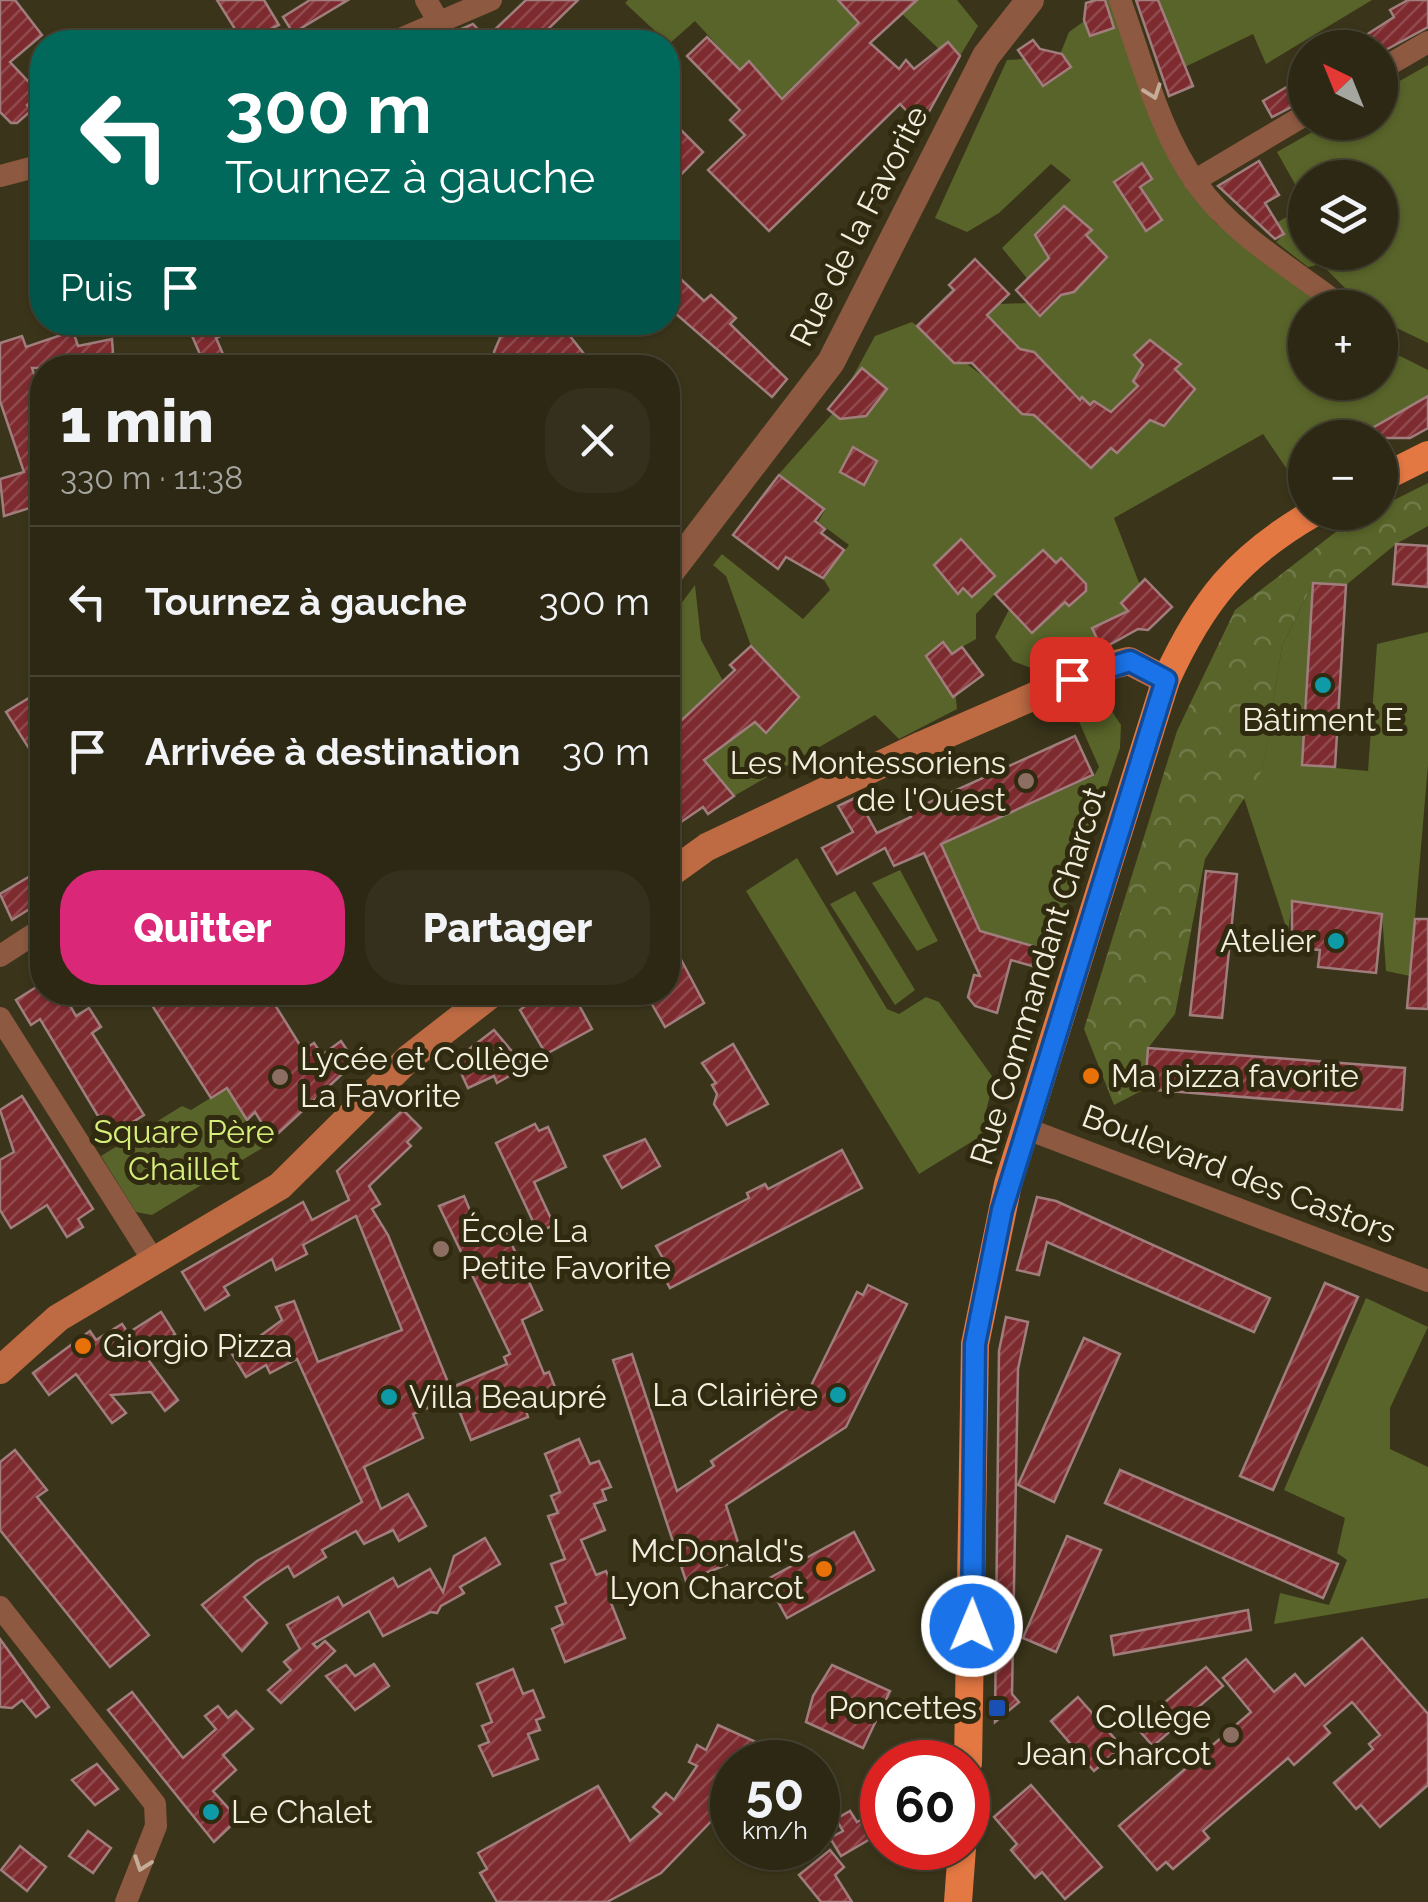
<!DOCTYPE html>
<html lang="fr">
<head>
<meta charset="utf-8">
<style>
  :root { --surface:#2c2814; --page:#34301d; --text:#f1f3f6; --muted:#a6a6a0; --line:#484434; --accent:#db2777 }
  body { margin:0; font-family:Raleway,sans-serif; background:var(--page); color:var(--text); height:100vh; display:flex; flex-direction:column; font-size:38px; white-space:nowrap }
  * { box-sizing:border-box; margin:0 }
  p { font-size:32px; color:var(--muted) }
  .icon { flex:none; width:55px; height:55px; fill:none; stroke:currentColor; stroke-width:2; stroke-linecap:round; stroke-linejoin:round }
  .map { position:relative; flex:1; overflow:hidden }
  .drawer { position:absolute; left:30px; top:355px; width:650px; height:650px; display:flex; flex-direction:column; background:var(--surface); border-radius:40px; box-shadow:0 2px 8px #0004,0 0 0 2px var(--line) }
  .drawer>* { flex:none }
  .banner { position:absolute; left:30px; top:30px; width:650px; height:305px; border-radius:40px; box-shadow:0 2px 8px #0004,0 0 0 2px var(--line); background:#00695c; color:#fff; overflow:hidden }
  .needle { width:65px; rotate:317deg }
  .buttons { position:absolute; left:1288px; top:30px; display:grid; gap:20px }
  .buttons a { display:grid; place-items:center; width:110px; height:110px; border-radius:50%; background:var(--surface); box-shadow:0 2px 8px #0004,0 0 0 2px var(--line); font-size:50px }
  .speed { position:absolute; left:710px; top:1740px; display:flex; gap:20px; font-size:50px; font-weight:700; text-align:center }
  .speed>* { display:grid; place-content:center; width:130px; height:130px; border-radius:50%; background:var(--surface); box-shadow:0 2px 8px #0004,0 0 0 2px var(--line); line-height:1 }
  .speed small { font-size:25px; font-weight:400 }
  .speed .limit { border:15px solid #d22; background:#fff; color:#111 }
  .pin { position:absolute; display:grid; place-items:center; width:85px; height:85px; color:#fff; margin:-42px; border-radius:20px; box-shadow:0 5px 15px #0006 }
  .me { position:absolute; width:110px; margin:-55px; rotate:1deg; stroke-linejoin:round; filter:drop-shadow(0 0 8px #0008) }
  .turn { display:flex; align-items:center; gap:35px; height:210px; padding:0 30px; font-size:45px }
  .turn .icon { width:130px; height:130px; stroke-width:2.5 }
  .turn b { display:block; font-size:70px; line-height:85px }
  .then { display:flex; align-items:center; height:95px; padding:0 30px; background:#0003; gap:20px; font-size:38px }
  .round { display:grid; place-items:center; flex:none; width:105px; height:105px; border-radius:40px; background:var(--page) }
  .summary { display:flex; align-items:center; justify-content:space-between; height:170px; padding:0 30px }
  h1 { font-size:60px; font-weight:800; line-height:75px }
  .button { display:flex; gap:20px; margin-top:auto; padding:20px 30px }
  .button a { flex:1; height:115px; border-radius:40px; background:var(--accent); color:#fff; font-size:40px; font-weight:800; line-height:115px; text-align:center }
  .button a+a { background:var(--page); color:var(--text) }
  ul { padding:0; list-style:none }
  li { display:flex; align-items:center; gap:30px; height:150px; padding:0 30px; border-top:2px solid var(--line) }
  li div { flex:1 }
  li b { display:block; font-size:38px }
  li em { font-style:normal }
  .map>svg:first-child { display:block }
</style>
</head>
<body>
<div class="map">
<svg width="1428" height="1902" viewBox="0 0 1428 1902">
  <defs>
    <pattern id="forest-crowns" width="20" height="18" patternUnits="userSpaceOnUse" patternTransform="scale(2.5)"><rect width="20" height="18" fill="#586429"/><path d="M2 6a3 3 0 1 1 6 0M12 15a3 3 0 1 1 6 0" fill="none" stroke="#707a48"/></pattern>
    <pattern id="building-hatch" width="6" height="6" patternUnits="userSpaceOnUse" patternTransform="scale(2.5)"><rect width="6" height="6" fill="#7e2b2f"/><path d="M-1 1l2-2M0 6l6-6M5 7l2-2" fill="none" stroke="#914a4d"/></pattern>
  </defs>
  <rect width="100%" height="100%" fill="#3a351a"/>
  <g fill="#586429">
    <polygon points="628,0 838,0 874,39 853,55 840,42 782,98 750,61 740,70 695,21 669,44 625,3"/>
    <polygon points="917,0 957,0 978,26 960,56 948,42 939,49 902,14"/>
    <polygon points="1090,0 1120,0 1195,199 1217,224 1327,307 1305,308 1305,382 1380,382 1380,346 1428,370 1428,410 1376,437 1305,438 1305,476 1295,481 1263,434 1114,518 1143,593 1124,631 1102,649 1039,671 1013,661 995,637 1016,596 995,594 976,614 976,639 962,647 954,679 957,709 899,739 875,715 734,796 668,722 668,621 695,585 701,640 723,681 734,670 730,665 751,646 726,576 713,565 722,554 803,619 830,590 823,578 849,545 818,522 825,510 779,474 833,413 875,336 912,322 1088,456 985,317 999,304 1028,303 1039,293 1002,248 1071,180 1051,164 999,213 967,232 935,218 1007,60 1025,59 1036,67 1061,52 1069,32 1090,17"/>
    <polygon points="1159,0 1372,0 1266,64 1253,34 1185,67 1157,9"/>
    <polygon points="1428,65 1428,343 1380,320 1380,308 1364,307 1321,264 1308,267 1276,242 1285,234 1278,222 1305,206 1305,252 1380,252 1380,178 1305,178 1305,202 1277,152 1328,123 1380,122 1380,92"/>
    <polygon points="1313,583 1302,765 1368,771 1377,644 1428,632 1428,765 1410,976 1386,971 1382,914 1292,901 1288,933 1244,798 1263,767 1282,646"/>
    <polygon points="1069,699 1105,701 1121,725 1120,748 1050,952 980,931 940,845 1094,776 1099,767"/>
    <polygon points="797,858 887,1009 899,1014 926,997 939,1002 994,1079 985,1115 986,1133 919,1174 746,891"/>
    <polygon points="900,870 938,941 917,951 872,883"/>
    <polygon points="855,891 915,990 895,1005 830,904"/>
    <polygon points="227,1088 264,1147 152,1215 136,1212 101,1156 182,1106 191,1110"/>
    <polygon points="1366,1298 1428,1327 1390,1408 1390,1449 1428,1467 1428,1598 1274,1624 1280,1593 1329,1605 1347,1560 1337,1553 1345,1518 1284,1490"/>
  </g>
  <polygon fill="url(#forest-crowns)" points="1428,483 1428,526 1396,544 1346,585 1313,583 1282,646 1263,769 1205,859 1175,1014 1148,1048 1145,1089 1114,1105 1084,1029 1177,731 1235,610 1346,524 1368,513 1380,512 1380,507"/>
  <g fill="url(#building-hatch)" stroke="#a07e7d" stroke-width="2.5">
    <polygon points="0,0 15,0 42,35 10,62 40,94 27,105 32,110 17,123 11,123 0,112"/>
    <polygon points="217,0 264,0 279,25 243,42"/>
    <polygon points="310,0 348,0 293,33 283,17"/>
    <polygon points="526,0 578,0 548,29 553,34 543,42 430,42 473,24 486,38"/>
    <polygon points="838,0 917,0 870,43 899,69 906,60 914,69 948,42 960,56 921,126 900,104 769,231 708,170 745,135 730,120 740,110 687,56 707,37 740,70 749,61 782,99 859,23"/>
    <polygon points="1096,0 1105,0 1114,28 1090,36 1084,20 1086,3"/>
    <polygon points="1136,0 1158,0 1193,86 1169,96"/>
    <polygon points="1408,0 1428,0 1428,27 1380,53 1380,48 1346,48 1394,17 1390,10"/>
    <polygon points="1033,40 1040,49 1062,54 1071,67 1043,86 1018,50"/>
    <polygon points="1305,76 1305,100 1272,117 1263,101"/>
    <polygon points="668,117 703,152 668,188"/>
    <polygon points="1259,161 1279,195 1265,203 1284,234 1275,239 1218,186"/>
    <polygon points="1142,163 1152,179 1140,187 1162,220 1146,231 1114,182"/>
    <polygon points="1064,206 1092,230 1086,235 1107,257 1074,292 1061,295 1040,316 1016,290 1049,258 1035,235"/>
    <polygon points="975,259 1009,294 987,315 1020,349 1034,352 1080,400 1082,397 1090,405 1094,401 1111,412 1138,386 1133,381 1143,365 1134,355 1150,340 1181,364 1175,369 1195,389 1164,426 1150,420 1117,453 1111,448 1091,468 1034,415 1022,414 972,363 954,363 917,326 954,290 949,285"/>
    <polygon points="668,267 704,301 711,295 736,318 730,324 787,379 772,397 668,307"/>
    <polygon points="186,322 250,322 216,338 229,368 206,368"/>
    <polygon points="494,322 559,322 595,368 495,368 494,352 502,333"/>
    <polygon points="73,331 78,346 112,339 114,368 32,368 42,397 42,517 36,506 4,516 0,479 24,472 0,401 0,343 22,336 26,347"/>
    <polygon points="862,368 887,389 866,416 840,419 828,409"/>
    <polygon points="1428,396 1428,428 1410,438 1355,438"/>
    <polygon points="853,447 877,461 864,485 840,472"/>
    <polygon points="779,475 824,509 815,521 825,529 821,533 844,550 823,578 786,557 778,569 733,535"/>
    <polygon points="961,539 995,576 972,597 963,588 958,594 934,565"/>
    <polygon points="1396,544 1428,546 1428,587 1393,584"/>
    <polygon points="1043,550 1056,563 1061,558 1086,584 1086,591 1069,606 1065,602 1032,633 995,594"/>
    <polygon points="1145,579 1172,607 1148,630 1138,629 1102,649 1092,628 1128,611 1121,603"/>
    <polygon points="1313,583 1346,585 1335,767 1302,765"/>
    <polygon points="943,642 952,654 962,647 983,675 953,697 926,656"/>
    <polygon points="751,646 799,697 766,733 755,722 704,760 734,796 708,814 703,807 668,831 668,733 735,670 730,665"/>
    <polygon points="42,690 42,769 6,712"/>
    <polygon points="1075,736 1093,775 941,844 980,931 1036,947 1032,966 1011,960 997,1013 975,1006 968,997 974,975 980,976 924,853 894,866 885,848 837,874 822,848 853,832 838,806 857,797 877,833 911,817 908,812"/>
    <polygon points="42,869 42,901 12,920 0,894"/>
    <polygon points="1206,871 1237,874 1222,1018 1190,1015"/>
    <polygon points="1292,901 1382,914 1376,973 1318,967 1320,950 1292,948"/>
    <polygon points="1415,919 1428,919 1428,1009 1407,1008"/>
    <polygon points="668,935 704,1003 665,1027 645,992 668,992"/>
    <polygon points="41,984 42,992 62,992 76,1016 89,1008 101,1027 92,1033 144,1115 110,1136 40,1019 31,1025 16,1000"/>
    <polygon points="159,992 267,992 303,1050 314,1043 322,1055 341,1041 355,1062 272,1139 255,1112 247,1120 227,1088 211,1098 148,999"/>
    <polygon points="543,992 597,992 579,1005 592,1029 546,1054 520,1010"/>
    <polygon points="494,1030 521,1062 520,1070 497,1083 494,1076 468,1088 455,1060"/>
    <polygon points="733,1044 768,1104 727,1125 714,1104 717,1094 712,1085 716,1083 702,1063"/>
    <polygon points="1148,1048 1405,1068 1402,1110 1145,1089"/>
    <polygon points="22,1096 93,1209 78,1219 83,1227 67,1237 47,1205 11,1228 0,1210 0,1160 14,1152 0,1110"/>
    <polygon points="403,1110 421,1128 407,1142 411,1146 369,1186 380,1204 372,1209 388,1235 454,1397 413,1414 423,1438 364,1467 381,1509 408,1494 426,1526 399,1541 393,1530 364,1544 356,1531 322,1550 326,1557 294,1577 288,1566 262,1583 244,1597 267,1623 242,1651 202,1605 257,1561 362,1502 297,1359 270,1373 266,1365 246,1377 223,1339 256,1339 282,1320 276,1307 294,1301 318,1362 402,1330 356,1216 303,1245 307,1254 276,1270 272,1259 224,1287 229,1295 205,1310 182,1272 303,1202 312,1220 349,1200 337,1171"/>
    <polygon points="535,1124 539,1131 548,1127 566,1167 534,1182 554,1225 538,1232 496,1143"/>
    <polygon points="645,1139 660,1166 622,1188 604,1156"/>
    <polygon points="842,1150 862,1188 670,1288 658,1266 665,1262 656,1246 749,1198 747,1193 765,1184 768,1189"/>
    <polygon points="464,1196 483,1242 506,1232 542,1310 522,1320 544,1374 549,1372 558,1395 525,1408 528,1417 471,1440 450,1388 507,1364 504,1357 510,1354 439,1206"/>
    <polygon points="1037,1197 1056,1201 1270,1298 1254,1332 1047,1242 1039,1275 1017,1270"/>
    <polygon points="1325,1283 1358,1297 1273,1490 1240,1476"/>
    <polygon points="868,1285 907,1304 846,1427 726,1505 743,1558 686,1581 613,1360 632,1354 677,1491 714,1466 711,1461 806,1396 857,1292 863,1295"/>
    <polygon points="161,1312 175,1334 144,1354 178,1400 165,1411 151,1392 111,1395 126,1413 112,1423 76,1374 49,1395 33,1373 90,1331 96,1340 122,1324 128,1333"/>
    <polygon points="1006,1317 1028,1322 1018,1369 1012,1694 1019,1702 995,1722 999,1351"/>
    <polygon points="1084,1338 1120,1354 1054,1502 1018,1485"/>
    <polygon points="579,1439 590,1464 599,1461 611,1487 602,1490 606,1500 594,1504 605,1530 581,1540 596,1575 606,1571 618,1600 611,1603 625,1638 565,1662 552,1629 563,1624 556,1607 566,1603 551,1564 565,1559 548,1516 558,1513 551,1496 560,1492 545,1454"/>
    <polygon points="15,1450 47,1490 37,1497 149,1635 110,1667 0,1530 0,1462"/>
    <polygon points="1120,1470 1338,1564 1323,1598 1105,1503"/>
    <polygon points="854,1532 874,1570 787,1618 766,1580"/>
    <polygon points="1067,1536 1101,1550 1056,1652 1023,1638"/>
    <polygon points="485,1538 500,1564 460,1587 464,1593 441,1606 437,1613 431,1612 383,1636 369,1611 313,1644 317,1648 325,1641 335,1651 281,1703 268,1690 291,1670 284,1662 300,1649 287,1625 338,1597 343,1606 393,1578 398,1587 430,1569 443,1592 454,1556"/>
    <polygon points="1248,1610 1251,1630 1114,1655 1111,1636"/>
    <polygon points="1362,1638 1428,1714 1428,1785 1380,1827 1361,1805 1356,1809 1334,1783 1373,1749 1369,1744 1380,1735 1352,1702 1324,1726 1330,1733 1294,1765 1288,1758 1203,1831 1209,1838 1173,1869 1166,1862 1157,1870 1119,1826 1251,1712 1223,1678 1246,1659 1274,1692 1295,1674 1305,1686"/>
    <polygon points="0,1639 49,1707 36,1717 22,1700 12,1708 0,1707"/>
    <polygon points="374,1664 389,1686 355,1710 326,1676 346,1665 355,1676"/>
    <polygon points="832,1665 890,1691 863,1748 806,1722 813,1696"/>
    <polygon points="1206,1667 1223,1686 1153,1746 1136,1727"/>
    <polygon points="513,1669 523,1694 533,1690 544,1717 536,1720 540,1730 528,1734 538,1759 493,1776 479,1746 489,1742 482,1726 492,1722 477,1684"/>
    <polygon points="132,1692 183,1758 216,1729 205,1716 218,1706 228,1718 236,1711 253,1729 223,1755 236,1770 213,1791 238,1819 214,1842 108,1710"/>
    <polygon points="1078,1697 1122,1747 1094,1771 1051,1721"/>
    <polygon points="718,1725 754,1741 744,1762 732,1762 732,1795 723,1809 661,1873 607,1902 497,1902 480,1873 487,1869 478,1853 598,1786 630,1841 661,1814 653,1807 666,1793 674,1800 697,1766 689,1762 697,1745 706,1750"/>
    <polygon points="97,1764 118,1789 95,1805 72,1780"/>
    <polygon points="1031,1785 1102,1867 1065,1899 1042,1872 1035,1878 1011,1850 1017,1844 994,1817"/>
    <polygon points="882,1808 882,1832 841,1856 830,1838 843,1831 836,1819 850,1811 857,1822"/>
    <polygon points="88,1831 111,1848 93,1873 69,1856"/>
    <polygon points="20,1846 46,1867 27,1891 1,1870"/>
    <polygon points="830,1850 844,1867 835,1875 852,1902 821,1902 799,1875"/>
  </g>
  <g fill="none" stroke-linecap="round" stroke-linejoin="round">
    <g stroke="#8d5941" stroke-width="22">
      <polyline points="426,0 440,24"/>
      <path d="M1120,0C1142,60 1159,132 1197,184C1233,235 1295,270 1344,308"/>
      <polyline points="393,42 491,0"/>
      <polyline points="1380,70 1428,42"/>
      <polyline points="0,176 42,165"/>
      <polyline points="1194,181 1305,115"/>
      <polyline points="0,956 37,932"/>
      <polyline points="0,1018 153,1260"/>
      <polyline points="1027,1129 1428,1281"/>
      <polyline points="0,1607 155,1804 156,1826 126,1902"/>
    </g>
    <polyline stroke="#8d5941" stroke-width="28" points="668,575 831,362 986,56 1030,0"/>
    <g stroke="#be6b43" stroke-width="28">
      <polyline points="668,875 707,847 922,745 1099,668 1129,661 1166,680"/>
      <polyline points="0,1370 58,1318 280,1186 409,1058 494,992"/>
    </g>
    <g stroke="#e37843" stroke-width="28">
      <polyline points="1380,479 1428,455"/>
      <path d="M968,1763L975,1344L1008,1184L1166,680C1202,601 1238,556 1315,512"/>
      <polyline points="958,1902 962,1848"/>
    </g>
  </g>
  <defs><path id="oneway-chevron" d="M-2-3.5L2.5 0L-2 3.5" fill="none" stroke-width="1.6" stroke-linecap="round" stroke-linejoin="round" transform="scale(2.5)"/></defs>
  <g stroke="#c5ac98">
    <use href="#oneway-chevron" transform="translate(1153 92) rotate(70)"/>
    <use href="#oneway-chevron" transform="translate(142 1864) rotate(109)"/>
  </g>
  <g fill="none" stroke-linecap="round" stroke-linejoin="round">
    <defs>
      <polyline id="route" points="972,1626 975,1344 1002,1210 1166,680 1130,661 1072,679"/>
    </defs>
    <use href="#route" stroke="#114b97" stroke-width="25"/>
    <use href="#route" stroke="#1a73e8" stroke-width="18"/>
  </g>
  <g fill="#0f9aa8" stroke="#302b10" stroke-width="4">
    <circle cx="1323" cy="685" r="10"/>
    <circle cx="1336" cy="941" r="10"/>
    <circle cx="838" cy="1395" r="10"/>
    <circle cx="389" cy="1397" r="10"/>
    <circle cx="211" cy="1812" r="10"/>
  </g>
  <g fill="#8d6e63" stroke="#302b10" stroke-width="4">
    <circle cx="1026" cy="781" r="10"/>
    <circle cx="280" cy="1077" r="10"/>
    <circle cx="441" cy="1249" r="10"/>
    <circle cx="1231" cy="1735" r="10"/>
  </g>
  <g fill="#e8710a" stroke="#302b10" stroke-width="4">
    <circle cx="1091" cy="1076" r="10"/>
    <circle cx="83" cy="1346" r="10"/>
    <circle cx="824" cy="1569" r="10"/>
  </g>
  <rect fill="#1a4fb4" stroke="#302b10" stroke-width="4" x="987" y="1698" width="20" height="20" rx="5"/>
  <g text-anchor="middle" stroke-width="10" stroke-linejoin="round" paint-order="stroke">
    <g font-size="32" fill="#f2efdf" stroke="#302b10">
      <text transform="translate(859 226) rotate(-63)" y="11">Rue de la Favorite</text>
      <text transform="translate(1038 976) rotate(-73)" y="11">Rue Commandant Charcot</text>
      <text transform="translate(1239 1174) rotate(21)" y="11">Boulevard des Castors</text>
    </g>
    <g font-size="32" fill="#f2efdf" stroke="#302b10" text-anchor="end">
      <text x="1323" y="731" text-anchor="middle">Bâtiment E</text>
      <text x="1006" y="774">Les Montessoriens<tspan x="1006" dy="37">de l'Ouest</tspan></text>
      <text x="1316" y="952">Atelier</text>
      <text x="300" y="1070" text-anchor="start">Lycée et Collège<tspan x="300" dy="37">La Favorite</tspan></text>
      <text x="1111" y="1087" text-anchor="start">Ma pizza favorite</text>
      <text x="461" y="1242" text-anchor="start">École La<tspan x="461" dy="37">Petite Favorite</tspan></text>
      <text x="103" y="1357" text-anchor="start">Giorgio Pizza</text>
      <text x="818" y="1406">La Clairière</text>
      <text x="409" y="1408" text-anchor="start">Villa Beaupré</text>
      <text x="804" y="1562">McDonald's<tspan x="804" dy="37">Lyon Charcot</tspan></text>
      <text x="977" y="1719">Poncettes</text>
      <text x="1211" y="1728">Collège<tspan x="1211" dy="37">Jean Charcot</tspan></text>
      <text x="231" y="1823" text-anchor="start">Le Chalet</text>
    </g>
    <g font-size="32" fill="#d6ee7a" stroke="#302b10">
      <text x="184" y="1143">Square Père<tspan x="184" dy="37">Chaillet</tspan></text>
    </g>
  </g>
</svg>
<div class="buttons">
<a><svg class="needle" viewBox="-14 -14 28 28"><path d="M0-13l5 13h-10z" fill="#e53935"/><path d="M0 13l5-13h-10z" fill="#a6a6a0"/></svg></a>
<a><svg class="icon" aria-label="layers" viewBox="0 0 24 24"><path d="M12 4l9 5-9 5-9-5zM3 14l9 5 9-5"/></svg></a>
<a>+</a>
<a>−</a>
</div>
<div class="speed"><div>50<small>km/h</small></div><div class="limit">60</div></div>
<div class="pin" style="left:1072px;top:679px;background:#d93025"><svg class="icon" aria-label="arrive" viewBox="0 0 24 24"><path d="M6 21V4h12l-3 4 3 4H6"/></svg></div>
<svg class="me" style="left:972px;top:1626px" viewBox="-20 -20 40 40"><circle r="17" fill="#1a73e8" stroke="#fff" stroke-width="3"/><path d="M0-11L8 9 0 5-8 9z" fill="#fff"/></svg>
<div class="banner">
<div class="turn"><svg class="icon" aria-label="left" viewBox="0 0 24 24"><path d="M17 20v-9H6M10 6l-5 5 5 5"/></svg><div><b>300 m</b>Tournez à gauche</div></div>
<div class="then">Puis<svg class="icon" aria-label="arrive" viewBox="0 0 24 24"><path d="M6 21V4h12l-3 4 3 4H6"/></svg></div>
</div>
<section class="drawer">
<div class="summary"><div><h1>1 min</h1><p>330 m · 11:38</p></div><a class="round"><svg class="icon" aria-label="close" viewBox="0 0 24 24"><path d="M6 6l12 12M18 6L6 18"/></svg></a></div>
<ul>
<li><svg class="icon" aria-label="left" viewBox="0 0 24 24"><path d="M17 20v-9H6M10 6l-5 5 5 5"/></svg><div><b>Tournez à gauche</b></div><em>300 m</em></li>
<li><svg class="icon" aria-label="arrive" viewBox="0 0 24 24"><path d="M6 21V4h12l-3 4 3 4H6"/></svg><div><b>Arrivée à destination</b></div><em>30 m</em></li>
</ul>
<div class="button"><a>Quitter</a><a>Partager</a></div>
</section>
</div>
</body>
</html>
